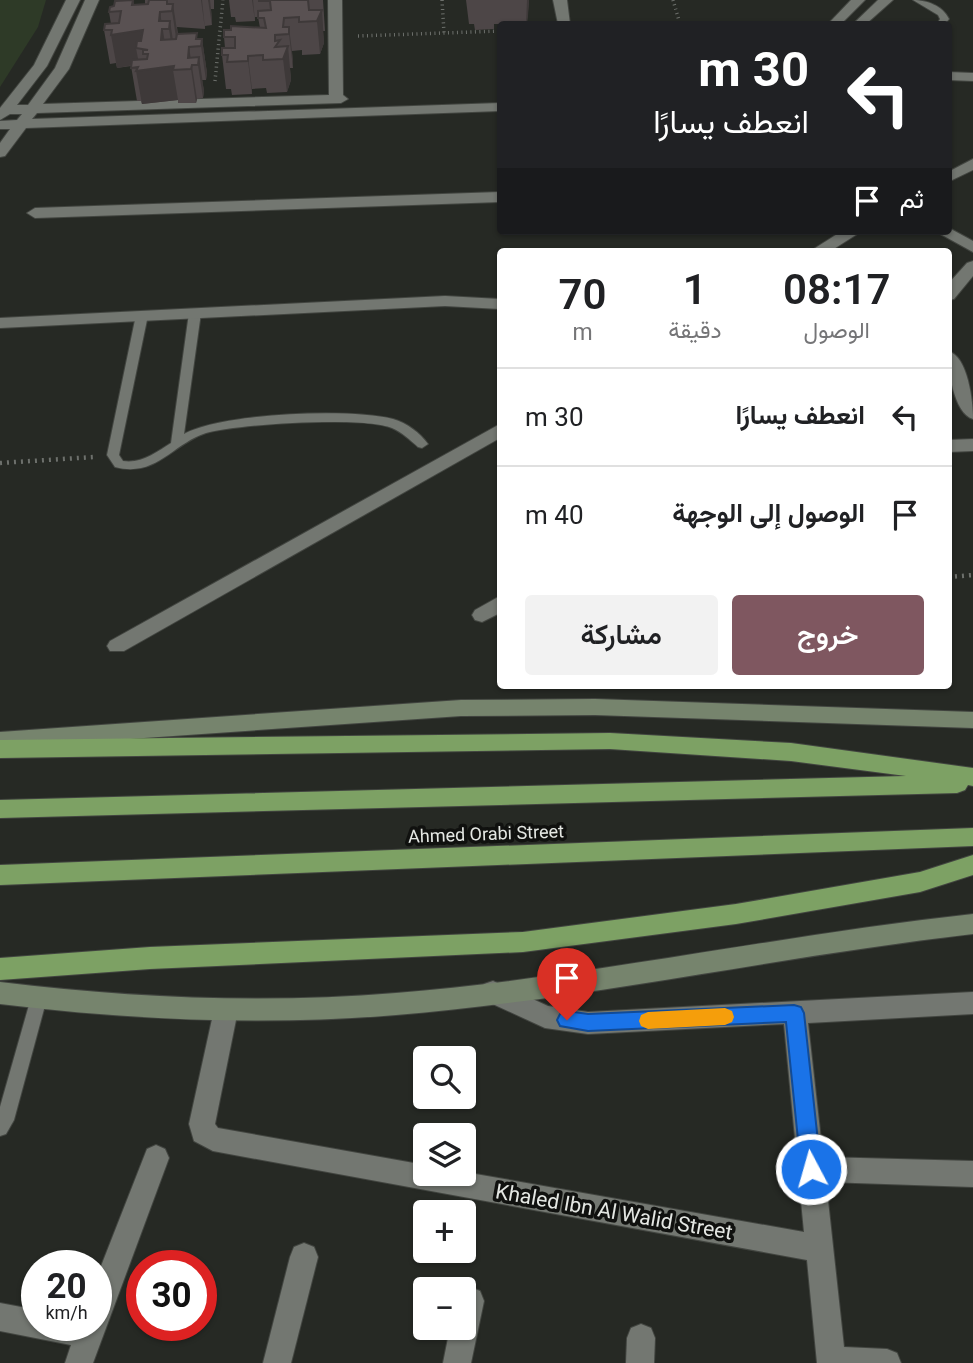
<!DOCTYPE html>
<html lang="ar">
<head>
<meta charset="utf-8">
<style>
  :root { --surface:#fff; --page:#f2f2f2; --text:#202124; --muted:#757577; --line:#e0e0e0; --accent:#7f5760 }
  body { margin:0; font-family:Roboto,Vazirmatn,sans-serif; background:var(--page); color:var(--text); direction:rtl; height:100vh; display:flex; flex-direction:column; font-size:26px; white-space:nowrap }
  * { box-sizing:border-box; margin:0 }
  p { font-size:23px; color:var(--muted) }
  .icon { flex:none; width:38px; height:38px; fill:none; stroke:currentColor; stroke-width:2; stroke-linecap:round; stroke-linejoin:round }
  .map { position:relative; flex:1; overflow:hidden; direction:ltr }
  .drawer { position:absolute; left:497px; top:248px; width:455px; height:441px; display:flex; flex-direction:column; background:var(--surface); border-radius:7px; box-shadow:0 2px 5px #0004; direction:rtl }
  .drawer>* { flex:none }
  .top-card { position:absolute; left:497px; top:21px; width:455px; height:214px; border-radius:7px; box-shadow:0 2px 5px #0004; direction:rtl; background:#202124; color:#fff; overflow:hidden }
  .controls { position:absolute; left:413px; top:1046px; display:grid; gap:14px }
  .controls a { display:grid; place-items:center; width:63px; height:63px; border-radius:7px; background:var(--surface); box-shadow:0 2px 5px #0004; font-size:35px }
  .speed { position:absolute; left:21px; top:1250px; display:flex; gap:14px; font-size:35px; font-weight:700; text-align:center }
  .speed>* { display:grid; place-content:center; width:91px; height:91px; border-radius:50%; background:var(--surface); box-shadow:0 2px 5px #0004; line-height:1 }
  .speed small { font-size:18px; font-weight:400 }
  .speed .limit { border:10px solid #d22; background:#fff; color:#111 }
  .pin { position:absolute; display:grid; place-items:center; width:60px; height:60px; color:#fff; margin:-72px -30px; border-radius:50% 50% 50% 0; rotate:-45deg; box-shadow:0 0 7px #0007 }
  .pin .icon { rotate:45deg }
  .me { position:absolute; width:77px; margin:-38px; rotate:354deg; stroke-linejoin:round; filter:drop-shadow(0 0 5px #0008) }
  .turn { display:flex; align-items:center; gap:24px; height:147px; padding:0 28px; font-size:32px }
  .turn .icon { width:91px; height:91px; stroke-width:2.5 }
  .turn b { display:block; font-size:49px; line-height:60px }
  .then { display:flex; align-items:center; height:66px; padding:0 28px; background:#0003; gap:14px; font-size:26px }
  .eta { display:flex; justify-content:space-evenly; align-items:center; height:119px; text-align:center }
  .eta b { font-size:42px; font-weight:600; line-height:49px }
  .cta { display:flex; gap:14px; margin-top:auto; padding:14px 28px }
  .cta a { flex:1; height:80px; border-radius:7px; background:var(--accent); color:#fff; font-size:28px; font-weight:600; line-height:80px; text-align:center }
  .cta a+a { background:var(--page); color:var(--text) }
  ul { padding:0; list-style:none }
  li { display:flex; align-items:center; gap:21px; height:98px; padding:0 28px; border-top:2px solid var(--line) }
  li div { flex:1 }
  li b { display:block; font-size:26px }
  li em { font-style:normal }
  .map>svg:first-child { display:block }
</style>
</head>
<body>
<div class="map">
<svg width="973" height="1363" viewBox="0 0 973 1363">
  <rect width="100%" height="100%" fill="#262924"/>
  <polygon fill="#2e3a27" points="0,0 46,0 38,27 0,87"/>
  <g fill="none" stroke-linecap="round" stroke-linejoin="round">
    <defs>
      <g id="lane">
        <path d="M913,0C927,0 943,6 949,19L945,24H937L940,19L938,15Z"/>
        <path d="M195,310L201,313L184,434C223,413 350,408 393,419C407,423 420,433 428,444L422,448L418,447C410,440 402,432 392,428C364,416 237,424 206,433C172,444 156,478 115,467L107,455L136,315L142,312L148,315L119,455L123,461C141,464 157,452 171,443L189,313Z"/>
        <polygon points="39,991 45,993 47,998 14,1120 6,1134 0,1136 0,1107 31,998 33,993"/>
      </g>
      <g id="street">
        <polygon points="66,0 80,0 47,66 17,105 28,105 55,68 85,0 99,0 69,69 43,104 329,95 328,0 342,0 343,95 348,99 341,103 37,113 32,119 500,103 500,111 26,128 5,156 0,157 0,143 10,129 0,129 0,121 17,120 22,114 10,114 0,120 0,108 34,65"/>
        <polygon points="553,0 567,0 570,24 558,24"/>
        <polygon points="851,0 865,0 841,24 828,24"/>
        <polygon points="878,0 893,0 866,24 853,24"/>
        <polygon points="948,72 973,73 973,81 948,80"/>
        <polygon points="973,159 973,170 948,182 948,172"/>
        <polygon points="500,192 500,202 35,218 27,213 35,208"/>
        <polygon points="949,228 973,241 973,252 935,231 948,231"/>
        <polygon points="842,231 862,231 829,252 809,252"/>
        <polygon points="973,261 973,276 954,299 948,300 948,284 967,263"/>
        <polygon points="445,296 500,299 500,309 445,306 0,328 0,318"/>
        <path d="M948,351C968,356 973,402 973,419C953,413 948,368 948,351Z"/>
        <polygon points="500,424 500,438 124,651 110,651 107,646 110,641"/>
        <polygon points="973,439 973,451 948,452 948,440"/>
        <polygon points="500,596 500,613 482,622 475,620 472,615 475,610"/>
        <polygon points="493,981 548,1006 588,1012 973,992 973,1014 808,1023 823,1157 973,1161 973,1187 826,1182 844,1347 887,1349 897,1353 901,1363 817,1363 807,1260 213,1151 194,1141 189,1124 214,1010 217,1002 226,999 235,1002 238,1010 215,1124 218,1128 425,1165 425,1174 464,1174 464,1172 804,1232 784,1024 588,1034 545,1028 484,1000 481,992 484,984"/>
        <polygon points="156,1145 165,1149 169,1158 93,1363 65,1363 71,1345 0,1331 0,1303 37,1310 37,1325 96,1325 96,1279 147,1149"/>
        <polygon points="304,1243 314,1247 318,1257 291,1363 263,1363 290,1257 294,1247"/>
        <polygon points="470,1287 480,1291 484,1301 471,1363 443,1363 450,1328 464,1328 463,1290"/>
        <polygon points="641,1324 651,1328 655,1338 654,1363 626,1363 627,1338 631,1328"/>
      </g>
      <g id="secondary">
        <polygon points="595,699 973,712 973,728 595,715 461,716 0,748 0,732 461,700"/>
        <path d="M973,914V934C780,956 590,999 396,1015C264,1026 132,1020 0,1004V982C132,998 264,1004 396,993C590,977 780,935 973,914Z"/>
      </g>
      <g id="highway">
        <polygon points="610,733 791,743 973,768 973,786 968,785 965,790 957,793 0,818 0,800 906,776 791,761 610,749 0,758 0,740"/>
        <polygon points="973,828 973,846 0,885 0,865"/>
        <polygon points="973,855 973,875 920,892 736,924 523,952 150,969 0,980 0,958 150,947 523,932 736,904 920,872"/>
      </g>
    </defs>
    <use href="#lane" stroke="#424540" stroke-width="2"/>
    <use href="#street" stroke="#424540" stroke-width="2"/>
    <use href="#secondary" stroke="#424540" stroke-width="2"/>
    <use href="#highway" stroke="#424540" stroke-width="2"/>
    <g stroke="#6d706c" stroke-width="3.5" stroke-dasharray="1 3.5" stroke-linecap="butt">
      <polyline points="442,0 444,33"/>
      <polyline points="673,0 680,24"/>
      <polyline points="358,36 500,31"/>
      <polyline points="215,81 223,0"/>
    </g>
    <g stroke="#6d706c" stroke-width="4.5" stroke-dasharray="2 5" stroke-linecap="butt">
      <polyline points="0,463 94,457"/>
      <polyline points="948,577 973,575"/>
    </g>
    <use href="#lane" fill="#737771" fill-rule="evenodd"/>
    <use href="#street" fill="#737771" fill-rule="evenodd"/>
    <use href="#secondary" fill="#76846d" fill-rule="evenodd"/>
    <use href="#highway" fill="#7da164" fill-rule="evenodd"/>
  </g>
  <g fill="#4d4647">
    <polygon points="133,0 134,5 145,4 145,0 214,0 214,9 211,9 212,25 205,26 205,29 177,27 178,34 198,39 202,39 207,73 206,80 202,80 204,91 203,98 197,99 196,103 178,103 178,100 142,104 141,101 137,101 131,66 117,68 116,63 110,64 104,30 111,24 109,12 114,6"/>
    <polygon points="229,0 323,0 325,31 323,31 324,43 320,54 302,55 302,50 292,51 293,68 290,68 291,80 287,92 267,93 266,88 252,89 252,94 232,95 231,89 226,89 222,55 225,48 224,37 260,28 258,17 255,17 255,21 236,22 235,17 231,17"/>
    <polygon points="466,0 529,0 527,24 494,24 494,29 475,30 474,24 469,24"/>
  </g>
  <g fill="#3e3939">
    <polygon points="133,0 138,30 143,30 146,49 136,48 139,64 117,68 111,35 132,5"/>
    <polygon points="201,0 202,0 205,29"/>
    <polygon points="208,0 210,0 212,19 212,25"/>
    <polygon points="252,0 253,0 255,21"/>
    <polygon points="527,0 529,0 528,16 526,24"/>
    <polygon points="173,4 178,37 177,44 172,11"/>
    <polygon points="322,10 324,43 320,54 317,21"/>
    <polygon points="160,12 168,62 174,66 173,70 178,100 142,104 136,71 166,67 159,21"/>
    <polygon points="170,21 175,54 174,62 169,29"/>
    <polygon points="289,27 293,60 293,68 289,34"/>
    <polygon points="202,39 207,73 206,80 201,46"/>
    <polygon points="288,46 291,80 287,92 283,59"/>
    <polygon points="189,47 197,99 196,103 191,69 188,58"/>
    <polygon points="248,56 252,89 252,94 248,61"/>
    <polygon points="199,57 204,91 203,98 198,65"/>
  </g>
  <g fill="#595152" stroke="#3e3939" stroke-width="2">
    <polygon points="133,0 132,5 148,4 149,0 167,0 167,4 173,4 172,11 160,12 159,21 170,21 169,29 162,29 161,40 176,39 177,34 197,33 196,39 202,39 201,46 189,47 188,58 199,57 198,65 192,65 191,69 173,70 174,66 136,71 138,67 131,68 132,60 147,59 148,54 143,54 143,50 148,50 136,48 137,41 141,41 143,30 111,35 112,30 104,30 105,24 119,23 121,11 109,12 110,7 114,6 115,1"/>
    <polygon points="259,0 308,0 309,10 322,10 317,21 299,22 299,17 284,18 283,27 289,27 289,34 275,35 275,41 280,40 275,47 288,46 283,59 263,60 263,55 248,56 248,61 227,62 228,55 222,55 222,48 235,48 235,37 224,37 224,30 231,30 231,26 266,28 264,18 258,18 258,11 271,10 270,1 259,1"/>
  </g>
  <polygon fill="#1a73e8" stroke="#114b97" stroke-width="2" points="794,1005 801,1007 804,1013 821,1169 818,1176 811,1179 804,1176 801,1169 786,1022 588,1031 560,1026 557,1020 560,1014 567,1011 588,1014"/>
  <polygon fill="#f59e0b" points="725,1008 732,1011 734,1017 732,1022 725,1025 648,1029 641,1026 639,1021 641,1015 648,1012"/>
  <g text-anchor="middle" stroke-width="7" stroke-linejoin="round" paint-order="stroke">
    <g font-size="18" fill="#e4e7e3" stroke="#10110f">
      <text transform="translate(486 834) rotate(-2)" y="6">Ahmed Orabi Street</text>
    </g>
    <g font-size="21" fill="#e4e7e3" stroke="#10110f">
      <text transform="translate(614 1212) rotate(10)" y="7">Khaled Ibn Al Walid Street</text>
    </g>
  </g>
</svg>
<div class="controls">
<a><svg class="icon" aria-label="search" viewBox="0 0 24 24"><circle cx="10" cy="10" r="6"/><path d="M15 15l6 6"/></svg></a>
<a><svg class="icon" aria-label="layers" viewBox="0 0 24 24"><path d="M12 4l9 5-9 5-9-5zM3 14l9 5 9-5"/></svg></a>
<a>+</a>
<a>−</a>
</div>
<div class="speed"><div>20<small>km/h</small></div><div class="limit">30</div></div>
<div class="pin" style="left:567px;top:1020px;background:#d93025"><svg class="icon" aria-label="arrive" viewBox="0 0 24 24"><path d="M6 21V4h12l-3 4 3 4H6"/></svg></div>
<svg class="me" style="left:811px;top:1169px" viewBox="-20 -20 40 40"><circle r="17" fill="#1a73e8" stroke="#fff" stroke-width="3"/><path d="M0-11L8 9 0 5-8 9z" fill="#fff"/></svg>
<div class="top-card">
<div class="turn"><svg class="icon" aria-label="left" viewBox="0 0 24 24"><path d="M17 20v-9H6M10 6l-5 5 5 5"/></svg><div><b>30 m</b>انعطف يسارًا</div></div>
<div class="then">ثم<svg class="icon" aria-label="arrive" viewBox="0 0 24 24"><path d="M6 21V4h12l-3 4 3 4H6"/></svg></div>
</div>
<section class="drawer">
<div class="eta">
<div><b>08:17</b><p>الوصول</p></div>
<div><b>1</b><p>دقيقة</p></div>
<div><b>70</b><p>m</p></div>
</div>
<ul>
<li><svg class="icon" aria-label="left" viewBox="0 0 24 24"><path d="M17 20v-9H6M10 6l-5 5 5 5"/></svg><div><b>انعطف يسارًا</b></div><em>30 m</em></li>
<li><svg class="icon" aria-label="arrive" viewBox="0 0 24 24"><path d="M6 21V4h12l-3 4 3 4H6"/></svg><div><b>الوصول إلى الوجهة</b></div><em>40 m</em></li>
</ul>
<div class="cta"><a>خروج</a><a>مشاركة</a></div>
</section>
</div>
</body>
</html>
